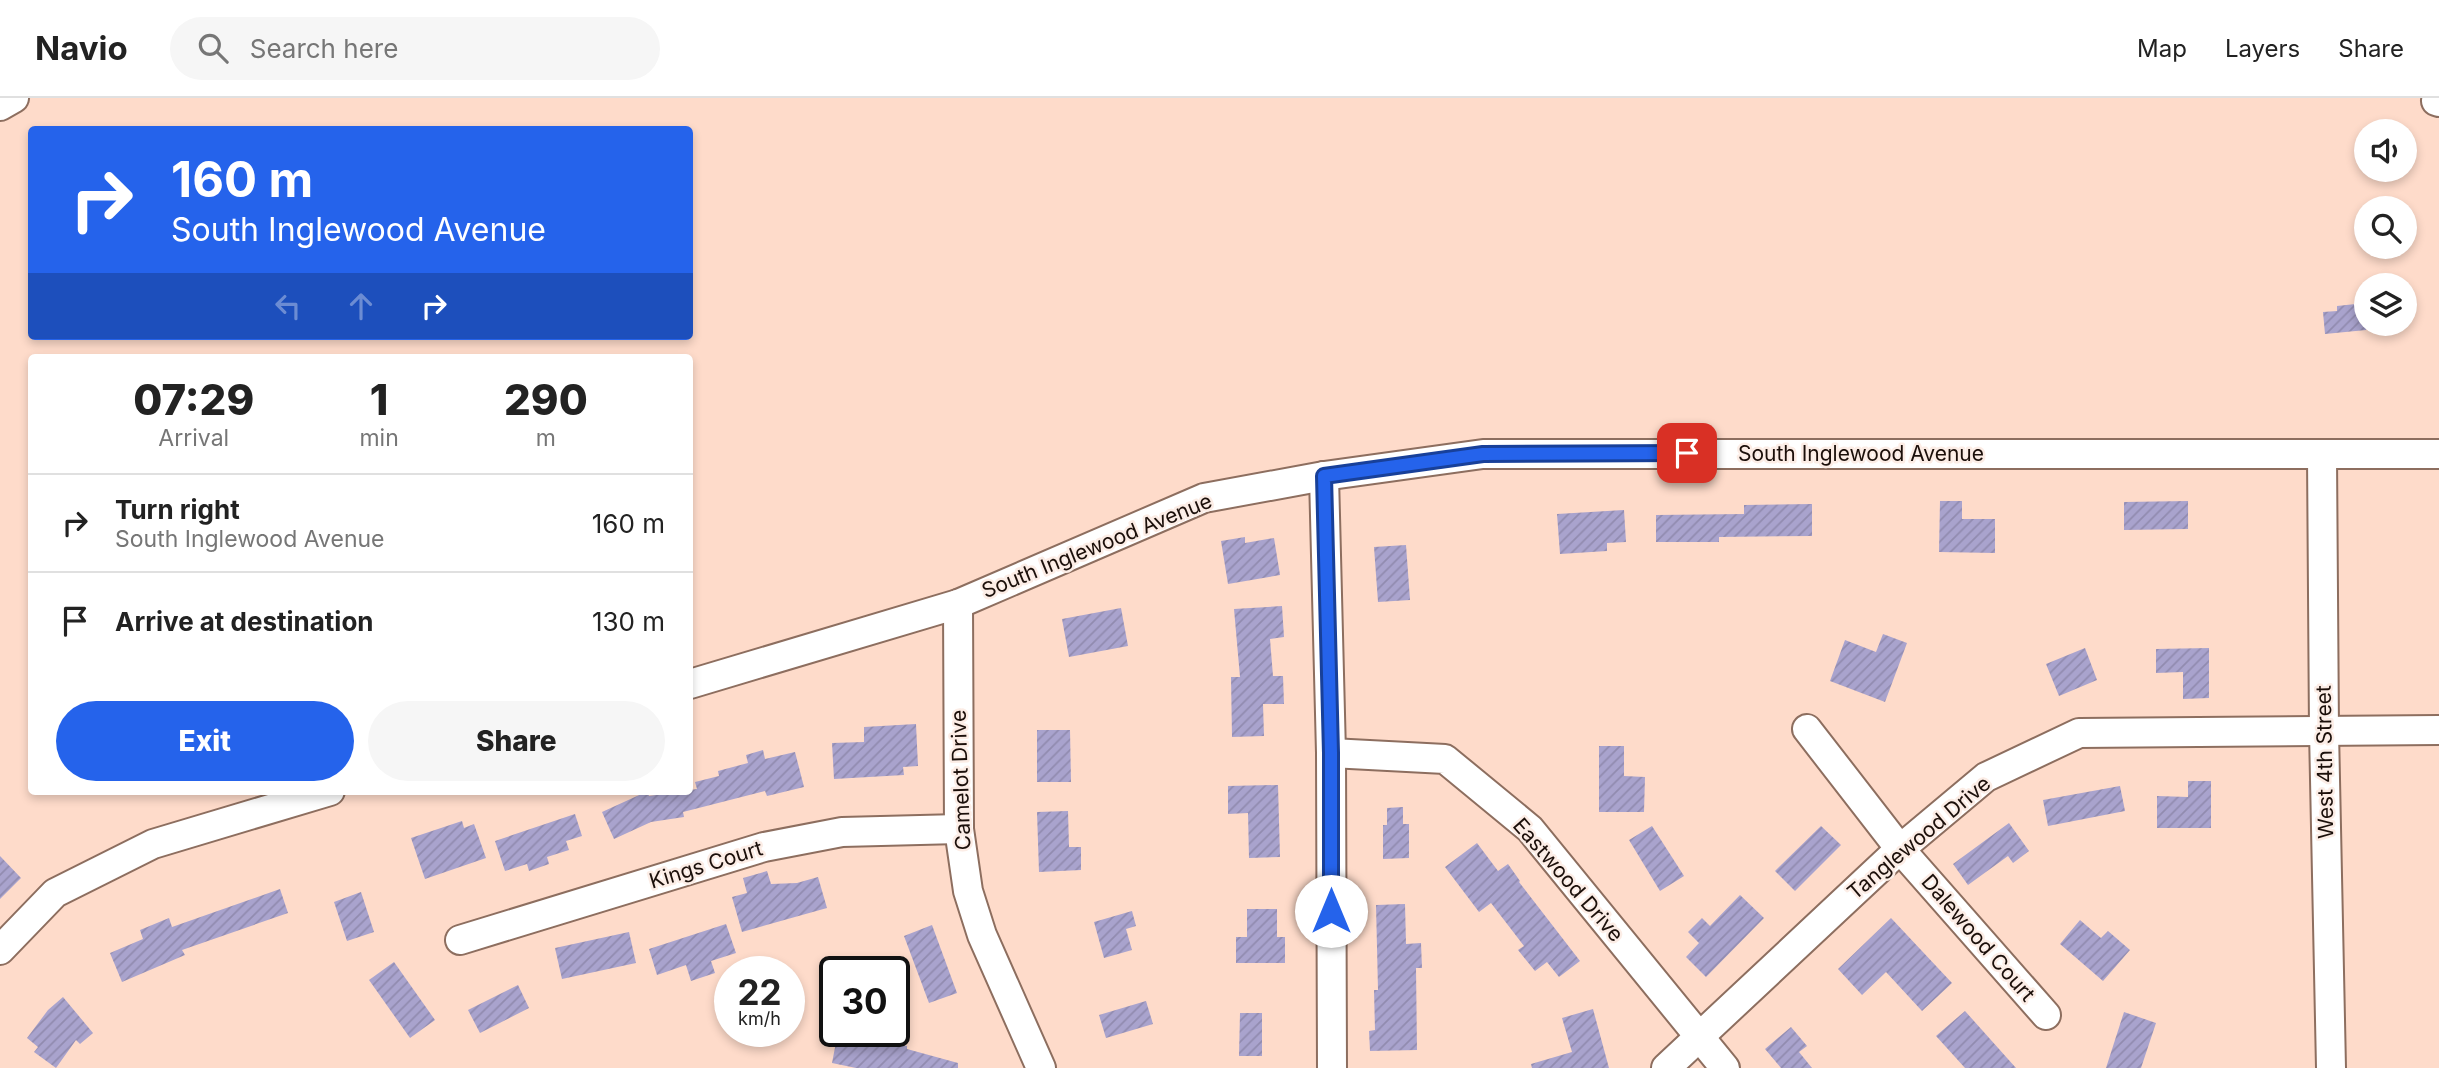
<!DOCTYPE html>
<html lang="en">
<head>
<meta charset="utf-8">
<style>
  :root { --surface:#fff; --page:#f6f6f6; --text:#222; --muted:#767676; --line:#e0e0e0; --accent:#2563eb }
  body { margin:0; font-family:Inter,sans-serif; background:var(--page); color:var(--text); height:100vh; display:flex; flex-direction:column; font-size:26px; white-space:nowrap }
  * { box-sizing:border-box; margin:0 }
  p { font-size:23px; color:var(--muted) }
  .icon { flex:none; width:38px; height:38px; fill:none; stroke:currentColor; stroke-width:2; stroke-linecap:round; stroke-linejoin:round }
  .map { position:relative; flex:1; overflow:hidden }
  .panel { position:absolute; left:28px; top:256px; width:665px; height:441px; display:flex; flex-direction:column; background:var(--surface); border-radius:7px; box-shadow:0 4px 10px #0003 }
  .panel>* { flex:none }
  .banner { position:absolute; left:28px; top:28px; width:665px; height:214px; border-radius:7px; box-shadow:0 4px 10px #0003; background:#2563eb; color:#fff; overflow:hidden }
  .buttons { position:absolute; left:2354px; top:21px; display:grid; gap:14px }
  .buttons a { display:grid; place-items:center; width:63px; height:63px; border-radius:50%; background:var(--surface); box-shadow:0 4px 10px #0003; font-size:35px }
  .speed { position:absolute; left:714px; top:858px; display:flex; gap:14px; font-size:35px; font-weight:700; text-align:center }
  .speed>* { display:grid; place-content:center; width:91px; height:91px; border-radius:50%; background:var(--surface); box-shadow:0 4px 10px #0003; line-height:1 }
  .speed small { font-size:18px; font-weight:400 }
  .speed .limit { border:4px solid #111; border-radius:10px; background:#fff; color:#111 }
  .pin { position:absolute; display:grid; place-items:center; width:60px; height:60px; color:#fff; margin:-30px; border-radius:14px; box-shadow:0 4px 10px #0006 }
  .me { position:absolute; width:77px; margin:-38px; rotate:0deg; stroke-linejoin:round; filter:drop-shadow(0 0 5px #0008) }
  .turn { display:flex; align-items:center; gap:24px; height:147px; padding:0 28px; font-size:32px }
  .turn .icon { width:91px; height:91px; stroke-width:2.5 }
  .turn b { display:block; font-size:49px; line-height:60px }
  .lanes { display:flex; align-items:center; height:66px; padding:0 28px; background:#0003; justify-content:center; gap:35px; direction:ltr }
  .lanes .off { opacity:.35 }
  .eta { display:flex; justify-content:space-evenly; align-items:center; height:119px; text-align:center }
  .eta b { font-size:42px; font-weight:800; line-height:49px }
  .button { display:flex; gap:14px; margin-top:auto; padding:14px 28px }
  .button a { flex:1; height:80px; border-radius:42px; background:var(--accent); color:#fff; font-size:28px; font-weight:800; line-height:80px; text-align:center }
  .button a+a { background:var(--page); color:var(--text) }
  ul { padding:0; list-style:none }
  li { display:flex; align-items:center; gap:21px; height:98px; padding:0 28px; border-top:2px solid var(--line) }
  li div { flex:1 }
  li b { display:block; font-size:26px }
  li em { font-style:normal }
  header { display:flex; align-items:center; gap:42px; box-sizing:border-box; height:98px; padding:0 35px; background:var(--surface); border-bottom:2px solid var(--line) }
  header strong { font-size:33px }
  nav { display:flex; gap:38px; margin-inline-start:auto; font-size:24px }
  .search { width:490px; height:63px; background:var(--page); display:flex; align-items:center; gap:18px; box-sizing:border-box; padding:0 24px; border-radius:38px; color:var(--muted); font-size:26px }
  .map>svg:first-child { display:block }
</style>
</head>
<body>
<header>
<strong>Navio</strong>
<div class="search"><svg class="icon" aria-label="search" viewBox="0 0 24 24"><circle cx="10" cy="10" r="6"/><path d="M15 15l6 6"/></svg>Search here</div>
<nav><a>Map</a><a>Layers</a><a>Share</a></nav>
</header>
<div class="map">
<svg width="2439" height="970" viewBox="0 0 2439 970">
  <defs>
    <pattern id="building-hatch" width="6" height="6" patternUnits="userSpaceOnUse" patternTransform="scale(1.75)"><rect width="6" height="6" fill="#a9a3cd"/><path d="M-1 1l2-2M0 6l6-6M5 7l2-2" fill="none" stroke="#918baf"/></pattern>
  </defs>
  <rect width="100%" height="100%" fill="#fedbca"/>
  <g fill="url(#building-hatch)">
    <polygon points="2365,205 2366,232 2325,236 2323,214 2337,213 2337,208"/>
    <polygon points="1940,403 1962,403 1962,421 1995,421 1995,455 1939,454"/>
    <polygon points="2188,403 2188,431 2124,432 2124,404"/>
    <polygon points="1812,406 1812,438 1719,439 1719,444 1656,444 1656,417 1744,416 1744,407"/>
    <polygon points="1624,412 1626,444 1607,445 1607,453 1560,456 1557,416"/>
    <polygon points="1245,439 1245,445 1274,440 1280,477 1228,486 1221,443"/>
    <polygon points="1406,447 1410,502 1378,504 1374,449"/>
    <polygon points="1282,508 1284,539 1270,541 1273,578 1283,578 1284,606 1263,606 1264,638 1232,639 1231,579 1240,579 1234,511"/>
    <polygon points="1121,510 1128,548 1069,559 1062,521"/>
    <polygon points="1883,536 1907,545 1885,604 1830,583 1845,542 1876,554"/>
    <polygon points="2085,550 2097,582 2059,598 2046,566"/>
    <polygon points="2209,550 2209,600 2183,601 2183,574 2156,575 2156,551"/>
    <polygon points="916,626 918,668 903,669 904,677 834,681 832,645 864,644 864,629"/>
    <polygon points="1037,632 1070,632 1071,684 1037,684"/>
    <polygon points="1599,648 1624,648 1624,678 1645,679 1644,714 1599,714"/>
    <polygon points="763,652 765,661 795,654 804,689 767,698 765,693 683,714 684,719 651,724 614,741 602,714 648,693 649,698 697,691 695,684 719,678 718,673 748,665 746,657"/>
    <polygon points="2188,683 2211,683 2211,730 2157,730 2157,698 2188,699"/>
    <polygon points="1278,687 1280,759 1249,760 1248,715 1228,716 1228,688"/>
    <polygon points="2120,688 2125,713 2048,728 2043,702"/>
    <polygon points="1403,709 1403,726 1409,726 1409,760 1383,761 1383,727 1387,727 1387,710"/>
    <polygon points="1068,713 1069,749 1081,749 1081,772 1039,774 1037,714"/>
    <polygon points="575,716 582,738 566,743 569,752 547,759 549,766 529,773 527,766 505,773 495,743"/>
    <polygon points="462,723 464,730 474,726 486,760 425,781 411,740"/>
    <polygon points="2009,725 2029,753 2013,765 2008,758 1968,787 1953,766"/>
    <polygon points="1652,728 1684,778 1660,793 1629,742"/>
    <polygon points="1821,728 1841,747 1795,793 1775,773"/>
    <polygon points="1477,745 1498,773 1508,766 1520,783 1519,784 1580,863 1559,879 1547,864 1535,873 1518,852 1524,848 1491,805 1479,814 1445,769"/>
    <polygon points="0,758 21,780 0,801"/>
    <polygon points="767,773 771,786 797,785 818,779 827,810 742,834 732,799 747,795 743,780"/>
    <polygon points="280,791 288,815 182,852 185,857 122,884 110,855 143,841 140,832 169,820 172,829"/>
    <polygon points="361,794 374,834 347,843 334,804"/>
    <polygon points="1740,797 1764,820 1706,879 1686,859 1699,845 1688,834 1702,820 1710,828"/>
    <polygon points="1405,806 1406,846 1421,845 1422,870 1416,870 1417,952 1370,953 1369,933 1375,932 1374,892 1378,892 1376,807"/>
    <polygon points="1247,811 1277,811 1277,839 1285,839 1285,865 1236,865 1236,839 1247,839"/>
    <polygon points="1132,813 1136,828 1126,831 1132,852 1104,860 1094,824"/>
    <polygon points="1891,820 1952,885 1922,913 1886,874 1862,897 1838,871"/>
    <polygon points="2080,822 2101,840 2108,833 2130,852 2103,883 2060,846"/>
    <polygon points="726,826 736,855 711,863 715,875 691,883 686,867 657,877 649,851"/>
    <polygon points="932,827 957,895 929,905 904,838"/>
    <polygon points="629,834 636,865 562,881 555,850"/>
    <polygon points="394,864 435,922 410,940 369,882"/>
    <polygon points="518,887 529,910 480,935 468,912"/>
    <polygon points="63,899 93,935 80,946 76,942 56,970 34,954 38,949 27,940 48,912"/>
    <polygon points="1146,903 1153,926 1106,940 1099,917"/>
    <polygon points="1593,911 1609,970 1532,970 1531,966 1572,954 1562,920"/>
    <polygon points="1965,913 2016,970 1965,970 1936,938"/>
    <polygon points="2124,914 2156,925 2141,970 2106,970"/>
    <polygon points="1240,915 1262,915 1262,958 1239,958"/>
    <polygon points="1791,929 1807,948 1799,954 1812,970 1781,970 1765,951"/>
    <polygon points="838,934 907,948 907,951 958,965 958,970 856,970 832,965"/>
  </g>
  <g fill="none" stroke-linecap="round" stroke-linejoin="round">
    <defs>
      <g id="minor">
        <polyline points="2436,3 2439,4"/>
        <polyline points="0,8 14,0"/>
        <polyline points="2322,358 2324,633 2331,970"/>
        <polyline points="1324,378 1331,655 1332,970"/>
        <polyline points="958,506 959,731 968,793 982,837 1041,970"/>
        <polyline points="690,586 958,506 1204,400 1324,378 1483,356 2439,356"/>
        <polyline points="1807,631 1900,751 2046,917"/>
        <polyline points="1331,655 1445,661 1530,731 1725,970"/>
        <polyline points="460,842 764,749 842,734 959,731"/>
        <polyline points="0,852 55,795 153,746 330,693"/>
        <polyline points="1666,970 1900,751 1986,679 2079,635 2439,632"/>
      </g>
    </defs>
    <use href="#minor" stroke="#8d6e5f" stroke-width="32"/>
    <use href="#minor" stroke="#fff" stroke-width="28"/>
  </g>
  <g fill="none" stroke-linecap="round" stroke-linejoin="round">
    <defs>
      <polyline id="route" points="1331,813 1331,655 1324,378 1483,356 1687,355"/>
    </defs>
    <use href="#route" stroke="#184099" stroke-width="18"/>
    <use href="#route" stroke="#2563eb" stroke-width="12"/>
  </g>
  <g text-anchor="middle" stroke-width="5" stroke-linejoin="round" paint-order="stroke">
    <g font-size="21" fill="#1b0f0a" stroke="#fcede6">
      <text x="1861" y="363">South Inglewood Avenue</text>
      <text transform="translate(1097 448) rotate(-22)" y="7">South Inglewood Avenue</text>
      <text transform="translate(2325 664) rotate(-91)" y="7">West 4th Street</text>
      <text transform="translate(961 682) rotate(-92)" y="7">Camelot Drive</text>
      <text transform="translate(1919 740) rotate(-40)" y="7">Tanglewood Drive</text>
      <text transform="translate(706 767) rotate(-17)" y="7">Kings Court</text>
      <text transform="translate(1568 782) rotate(49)" y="7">Eastwood Drive</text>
      <text transform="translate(1978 840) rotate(49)" y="7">Dalewood Court</text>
    </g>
  </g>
</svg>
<div class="buttons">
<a><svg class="icon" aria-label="sound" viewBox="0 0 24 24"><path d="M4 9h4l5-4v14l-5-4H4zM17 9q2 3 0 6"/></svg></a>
<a><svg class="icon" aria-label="search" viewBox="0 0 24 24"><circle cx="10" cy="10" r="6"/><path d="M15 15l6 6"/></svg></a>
<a><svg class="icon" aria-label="layers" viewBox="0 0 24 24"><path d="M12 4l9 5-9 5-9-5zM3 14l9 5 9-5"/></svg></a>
</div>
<div class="speed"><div>22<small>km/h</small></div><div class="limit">30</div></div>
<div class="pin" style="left:1687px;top:355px;background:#d93025"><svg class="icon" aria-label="arrive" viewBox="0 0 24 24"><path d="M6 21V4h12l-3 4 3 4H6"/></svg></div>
<svg class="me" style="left:1331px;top:813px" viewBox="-20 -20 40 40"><circle r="19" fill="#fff"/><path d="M0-13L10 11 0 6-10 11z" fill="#2563eb"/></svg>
<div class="banner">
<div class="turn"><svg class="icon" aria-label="right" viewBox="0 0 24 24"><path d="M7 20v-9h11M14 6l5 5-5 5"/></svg><div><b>160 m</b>South Inglewood Avenue</div></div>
<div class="lanes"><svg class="icon off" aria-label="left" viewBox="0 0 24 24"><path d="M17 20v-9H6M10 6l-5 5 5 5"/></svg><svg class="icon off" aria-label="ahead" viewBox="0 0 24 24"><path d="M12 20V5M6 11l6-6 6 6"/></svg><svg class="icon" aria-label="right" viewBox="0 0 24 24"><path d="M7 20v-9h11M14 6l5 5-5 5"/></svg></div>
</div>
<section class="panel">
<div class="eta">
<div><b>07:29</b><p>Arrival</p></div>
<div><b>1</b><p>min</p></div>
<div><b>290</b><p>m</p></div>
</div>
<ul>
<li><svg class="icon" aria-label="right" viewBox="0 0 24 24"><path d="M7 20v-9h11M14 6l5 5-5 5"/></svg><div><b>Turn right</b><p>South Inglewood Avenue</p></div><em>160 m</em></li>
<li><svg class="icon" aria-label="arrive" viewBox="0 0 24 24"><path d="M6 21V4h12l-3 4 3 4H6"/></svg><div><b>Arrive at destination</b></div><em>130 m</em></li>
</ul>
<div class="button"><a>Exit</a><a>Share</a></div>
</section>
</div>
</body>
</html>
